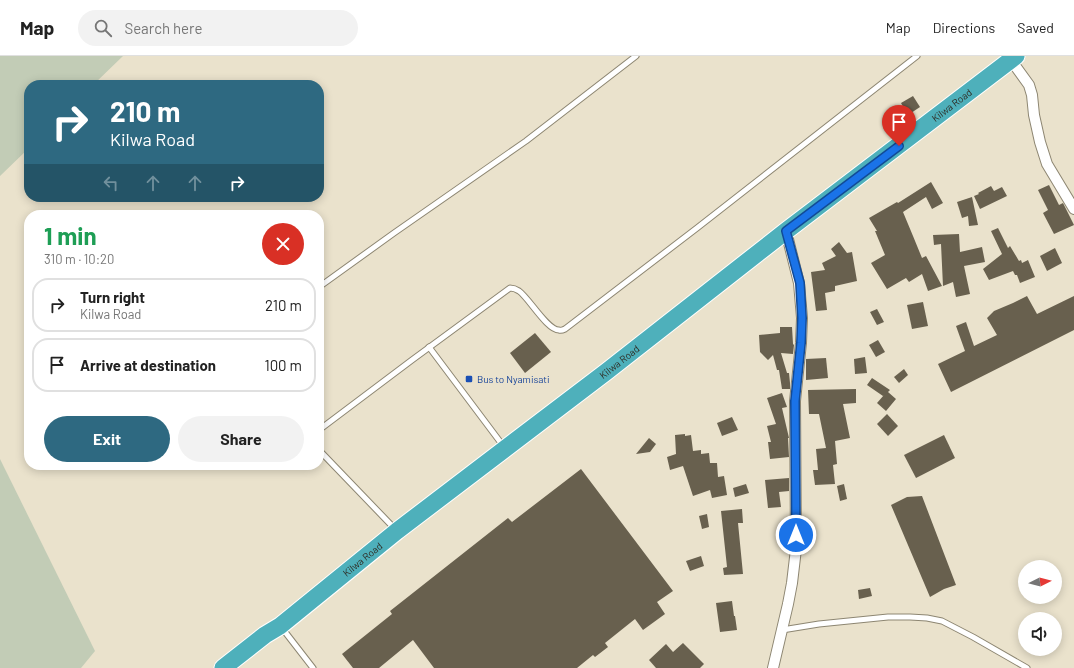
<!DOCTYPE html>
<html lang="en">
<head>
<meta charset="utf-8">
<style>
  :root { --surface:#fff; --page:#f2f2f2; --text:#222; --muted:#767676; --line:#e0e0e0; --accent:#2e6981 }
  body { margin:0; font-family:Barlow,sans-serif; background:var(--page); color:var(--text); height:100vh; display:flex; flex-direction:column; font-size:15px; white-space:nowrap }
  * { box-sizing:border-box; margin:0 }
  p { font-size:13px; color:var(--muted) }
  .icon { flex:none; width:22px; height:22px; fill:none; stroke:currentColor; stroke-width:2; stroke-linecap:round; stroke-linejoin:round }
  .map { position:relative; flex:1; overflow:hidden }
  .sheet { position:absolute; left:24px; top:154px; width:300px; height:260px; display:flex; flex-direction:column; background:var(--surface); border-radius:16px; box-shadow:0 2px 10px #0003 }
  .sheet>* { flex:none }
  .banner { position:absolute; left:24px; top:24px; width:300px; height:122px; border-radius:16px; box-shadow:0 2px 10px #0003; background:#2e6981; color:#fff; overflow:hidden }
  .needle { width:26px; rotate:84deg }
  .buttons { position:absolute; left:1018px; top:504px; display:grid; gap:8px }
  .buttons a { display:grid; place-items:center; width:44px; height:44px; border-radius:50%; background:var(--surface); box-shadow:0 2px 10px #0003; font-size:20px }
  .pin { position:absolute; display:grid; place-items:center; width:34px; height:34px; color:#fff; margin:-41px -17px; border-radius:50% 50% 50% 0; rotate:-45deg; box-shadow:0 0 4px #0007 }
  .pin .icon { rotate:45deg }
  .me { position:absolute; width:44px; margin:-22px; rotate:0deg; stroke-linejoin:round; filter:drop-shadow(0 0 3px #0008) }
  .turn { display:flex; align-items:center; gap:14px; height:84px; padding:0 20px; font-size:18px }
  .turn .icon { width:52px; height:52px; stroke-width:2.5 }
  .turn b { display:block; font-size:28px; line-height:34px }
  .lanes { display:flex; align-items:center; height:38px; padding:0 20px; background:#0003; justify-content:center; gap:20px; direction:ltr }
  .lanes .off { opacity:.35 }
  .round { display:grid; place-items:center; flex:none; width:42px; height:42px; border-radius:21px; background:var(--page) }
  .overview { display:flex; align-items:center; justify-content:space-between; height:68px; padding:0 20px }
  h1 { font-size:24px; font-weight:700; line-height:30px; color:#1e9e55 }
  .cta { display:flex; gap:8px; margin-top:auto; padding:8px 20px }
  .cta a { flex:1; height:46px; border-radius:24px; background:var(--accent); color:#fff; font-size:16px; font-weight:700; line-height:46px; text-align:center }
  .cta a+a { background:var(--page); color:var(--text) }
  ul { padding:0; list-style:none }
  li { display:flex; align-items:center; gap:12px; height:54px; margin:0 8px 6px; padding:0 12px; border:2px solid var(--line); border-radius:16px }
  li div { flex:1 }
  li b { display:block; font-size:15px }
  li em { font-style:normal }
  header { display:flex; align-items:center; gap:24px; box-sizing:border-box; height:56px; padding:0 20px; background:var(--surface); border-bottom:1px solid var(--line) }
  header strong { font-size:19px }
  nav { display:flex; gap:22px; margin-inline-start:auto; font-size:14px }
  .search { width:280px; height:36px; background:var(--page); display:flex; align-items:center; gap:10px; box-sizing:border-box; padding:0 14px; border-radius:22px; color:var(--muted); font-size:15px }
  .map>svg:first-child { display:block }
</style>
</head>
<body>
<header>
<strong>Map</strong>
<div class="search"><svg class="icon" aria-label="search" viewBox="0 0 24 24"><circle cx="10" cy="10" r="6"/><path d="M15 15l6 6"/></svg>Search here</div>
<nav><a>Map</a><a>Directions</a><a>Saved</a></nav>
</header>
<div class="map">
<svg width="1074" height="612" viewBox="0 0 1074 612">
  <rect width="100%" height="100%" fill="#eae2cc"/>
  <g fill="#c2ccb6">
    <polygon points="0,0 123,0 93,29 29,29 29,92 0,120"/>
    <polygon points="0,403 95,595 81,612 0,612"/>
  </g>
  <g fill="#68604e">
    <polygon points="913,40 920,51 908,59 901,47"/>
    <polygon points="931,126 943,147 932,153 926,141 903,156 913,180 910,180 913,180 922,202 926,200 942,230 928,235 922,218 909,226 906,222 887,233 871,207 885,199 875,175 877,175 869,162 897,146 898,147"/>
    <polygon points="1049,129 1059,149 1063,147 1074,169 1054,178 1043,157 1048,154 1038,134"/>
    <polygon points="991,130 994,135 1002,131 1007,140 980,153 974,140 979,138 978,137"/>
    <polygon points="972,141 978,169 969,170 968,160 962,162 957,146"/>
    <polygon points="998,172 1008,192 1010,190 1019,205 1021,204 1022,207 1028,204 1035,221 1020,227 1017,219 1015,219 1013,215 989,224 983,213 1002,198 991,175"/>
    <polygon points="959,178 960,196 982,191 985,206 964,210 970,238 956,241 953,226 943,230 941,188 934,189 933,179"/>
    <polygon points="839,186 847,197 852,196 857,225 835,230 835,235 825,237 827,254 816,255 811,216 825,214 822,207 836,200 831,193"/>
    <polygon points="1055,192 1062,207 1047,215 1040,200"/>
    <polygon points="1027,240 1037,258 1074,240 1074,274 951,336 938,308 965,295 956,270 966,266 974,290 997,279 987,262 994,255 1013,247"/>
    <polygon points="923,246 928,270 912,273 907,249"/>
    <polygon points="877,253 884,266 877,269 870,256"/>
    <polygon points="780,271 792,271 793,288 794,289 793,298 781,297 787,317 789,317 790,327 790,333 782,333 779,314 777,314 773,299 768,304 760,296 759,279 780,277"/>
    <polygon points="535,277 551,296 525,317 510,297"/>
    <polygon points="878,284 885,296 876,301 869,289"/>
    <polygon points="865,301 867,317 855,318 854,303"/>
    <polygon points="826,302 828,322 806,324 806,303"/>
    <polygon points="904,313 908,319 899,327 894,321"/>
    <polygon points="872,322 890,334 888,336 896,343 886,355 877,347 884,339 883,340 867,329"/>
    <polygon points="856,333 856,347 843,348 850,382 835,385 837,408 833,409 835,428 815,429 813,414 818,414 816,393 826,392 819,358 809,358 808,334"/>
    <polygon points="782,337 787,351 782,352 789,382 788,382 789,401 770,403 768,386 771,386 767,370 776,368 767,342"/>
    <polygon points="887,358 898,370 888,380 877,368"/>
    <polygon points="732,361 738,374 722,380 717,367"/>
    <polygon points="685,378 685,380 691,379 693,395 701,394 701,398 709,397 710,407 717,407 718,421 724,420 727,439 712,442 710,434 693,440 683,410 670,414 667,401 676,398 675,379"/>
    <polygon points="944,379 955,402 916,422 904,399"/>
    <polygon points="649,382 656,388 650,396 636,398"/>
    <polygon points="581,413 673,535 657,546 665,558 643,574 635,563 605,587 608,591 595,601 593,599 577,612 434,612 413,584 379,612 353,612 342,598 392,558 390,555 508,462 512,466"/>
    <polygon points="789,422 789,435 779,436 781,451 768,452 765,424"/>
    <polygon points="746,428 749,437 735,441 733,432"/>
    <polygon points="844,428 847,443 840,445 837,430"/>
    <polygon points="922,440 956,529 944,533 930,541 891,449 907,441"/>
    <polygon points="742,453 743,467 738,467 743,518 724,519 723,512 727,511 721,455"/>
    <polygon points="707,458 709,471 702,473 699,460"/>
    <polygon points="701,500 704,510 690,515 686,505"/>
    <polygon points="870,532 872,540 859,543 858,534"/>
    <polygon points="732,545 734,560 735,560 737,574 720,576 716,547"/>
    <polygon points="683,587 704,608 700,612 656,612 649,604 666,588 673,596"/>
  </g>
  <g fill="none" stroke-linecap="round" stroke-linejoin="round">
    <defs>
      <g id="service">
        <polyline points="319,231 394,177 526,85 636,0"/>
        <polyline points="429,291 504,391"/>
        <path d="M319,374L412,304L510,232C513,232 516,233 519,235C529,242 547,274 559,274C561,275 563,274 565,273L697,172L917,0"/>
        <polyline points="319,394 395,473"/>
        <polyline points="282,572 313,612"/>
        <polyline points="782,574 819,568 888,561 910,561 927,562 942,565 973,581 1027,612"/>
      </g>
      <g id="minor">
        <polyline points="1011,4 1029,29 1032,39 1034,59 1040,86 1047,108 1074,153"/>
        <polyline points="773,612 788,548 792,527 796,493 795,345 801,287 802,262 799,227 786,175"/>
      </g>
      <g id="trunk">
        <path id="s1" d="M223,612L265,579L280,570L397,475L606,316L786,175L1016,0"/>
      </g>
    </defs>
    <use href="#service" stroke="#8d8672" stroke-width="7"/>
    <use href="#minor" stroke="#8d8672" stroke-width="12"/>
    <use href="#trunk" stroke="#fff" stroke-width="19"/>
    <use href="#service" stroke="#fff" stroke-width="5"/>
    <use href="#minor" stroke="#fff" stroke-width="10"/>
    <use href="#trunk" stroke="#4eb0bb" stroke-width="17"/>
  </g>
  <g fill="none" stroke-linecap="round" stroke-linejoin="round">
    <defs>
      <polyline id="route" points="796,479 795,345 801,287 802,262 800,227 786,175 899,90"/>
    </defs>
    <use href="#route" stroke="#114b97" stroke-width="10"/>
    <use href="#route" stroke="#1a73e8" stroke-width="7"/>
  </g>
  <rect fill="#1a4fb4" stroke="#eae2cc" stroke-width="1.5" x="465" y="319" width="8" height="8" rx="2"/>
  <g text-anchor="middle" stroke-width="4" stroke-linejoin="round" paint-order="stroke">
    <g font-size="10" fill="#2e2b23" stroke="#eae2cc">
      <text dy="4" stroke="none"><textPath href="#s1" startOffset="921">Kilwa Road</textPath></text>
      <text dy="4" stroke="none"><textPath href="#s1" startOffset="501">Kilwa Road</textPath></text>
      <text dy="4" stroke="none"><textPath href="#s1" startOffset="177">Kilwa Road</textPath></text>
    </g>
    <g font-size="10" fill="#164399" stroke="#eae2cc" text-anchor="start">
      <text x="477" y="327">Bus to Nyamisati</text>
    </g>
  </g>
</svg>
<div class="buttons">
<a><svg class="needle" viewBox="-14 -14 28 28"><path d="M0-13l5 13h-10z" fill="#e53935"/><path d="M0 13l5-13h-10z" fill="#767676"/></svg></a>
<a><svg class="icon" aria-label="sound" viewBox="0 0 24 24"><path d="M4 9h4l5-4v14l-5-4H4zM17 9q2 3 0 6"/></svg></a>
</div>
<div class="pin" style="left:899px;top:90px;background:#d93025"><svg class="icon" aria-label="arrive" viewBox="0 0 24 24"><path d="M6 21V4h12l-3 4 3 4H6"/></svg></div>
<svg class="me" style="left:796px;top:479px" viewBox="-20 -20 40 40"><circle r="17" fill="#1a73e8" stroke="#fff" stroke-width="3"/><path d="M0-11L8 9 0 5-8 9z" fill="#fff"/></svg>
<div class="banner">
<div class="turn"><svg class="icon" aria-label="right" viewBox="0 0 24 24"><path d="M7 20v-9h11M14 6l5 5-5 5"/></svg><div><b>210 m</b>Kilwa Road</div></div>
<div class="lanes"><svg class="icon off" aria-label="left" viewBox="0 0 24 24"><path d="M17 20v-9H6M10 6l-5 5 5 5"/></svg><svg class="icon off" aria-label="ahead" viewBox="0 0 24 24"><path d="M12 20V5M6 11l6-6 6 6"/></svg><svg class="icon off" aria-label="ahead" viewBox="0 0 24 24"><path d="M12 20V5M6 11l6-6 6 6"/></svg><svg class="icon" aria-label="right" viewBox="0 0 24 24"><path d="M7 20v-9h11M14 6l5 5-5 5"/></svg></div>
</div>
<section class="sheet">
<div class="overview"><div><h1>1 min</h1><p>310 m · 10:20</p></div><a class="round" style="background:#d93025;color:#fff"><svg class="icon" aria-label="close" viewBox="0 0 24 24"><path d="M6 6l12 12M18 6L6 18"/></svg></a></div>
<ul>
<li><svg class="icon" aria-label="right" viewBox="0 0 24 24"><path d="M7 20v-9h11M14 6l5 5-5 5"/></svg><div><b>Turn right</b><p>Kilwa Road</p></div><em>210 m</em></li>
<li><svg class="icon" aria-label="arrive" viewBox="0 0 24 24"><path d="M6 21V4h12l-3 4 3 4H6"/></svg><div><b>Arrive at destination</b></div><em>100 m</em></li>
</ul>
<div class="cta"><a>Exit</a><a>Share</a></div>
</section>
</div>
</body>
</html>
